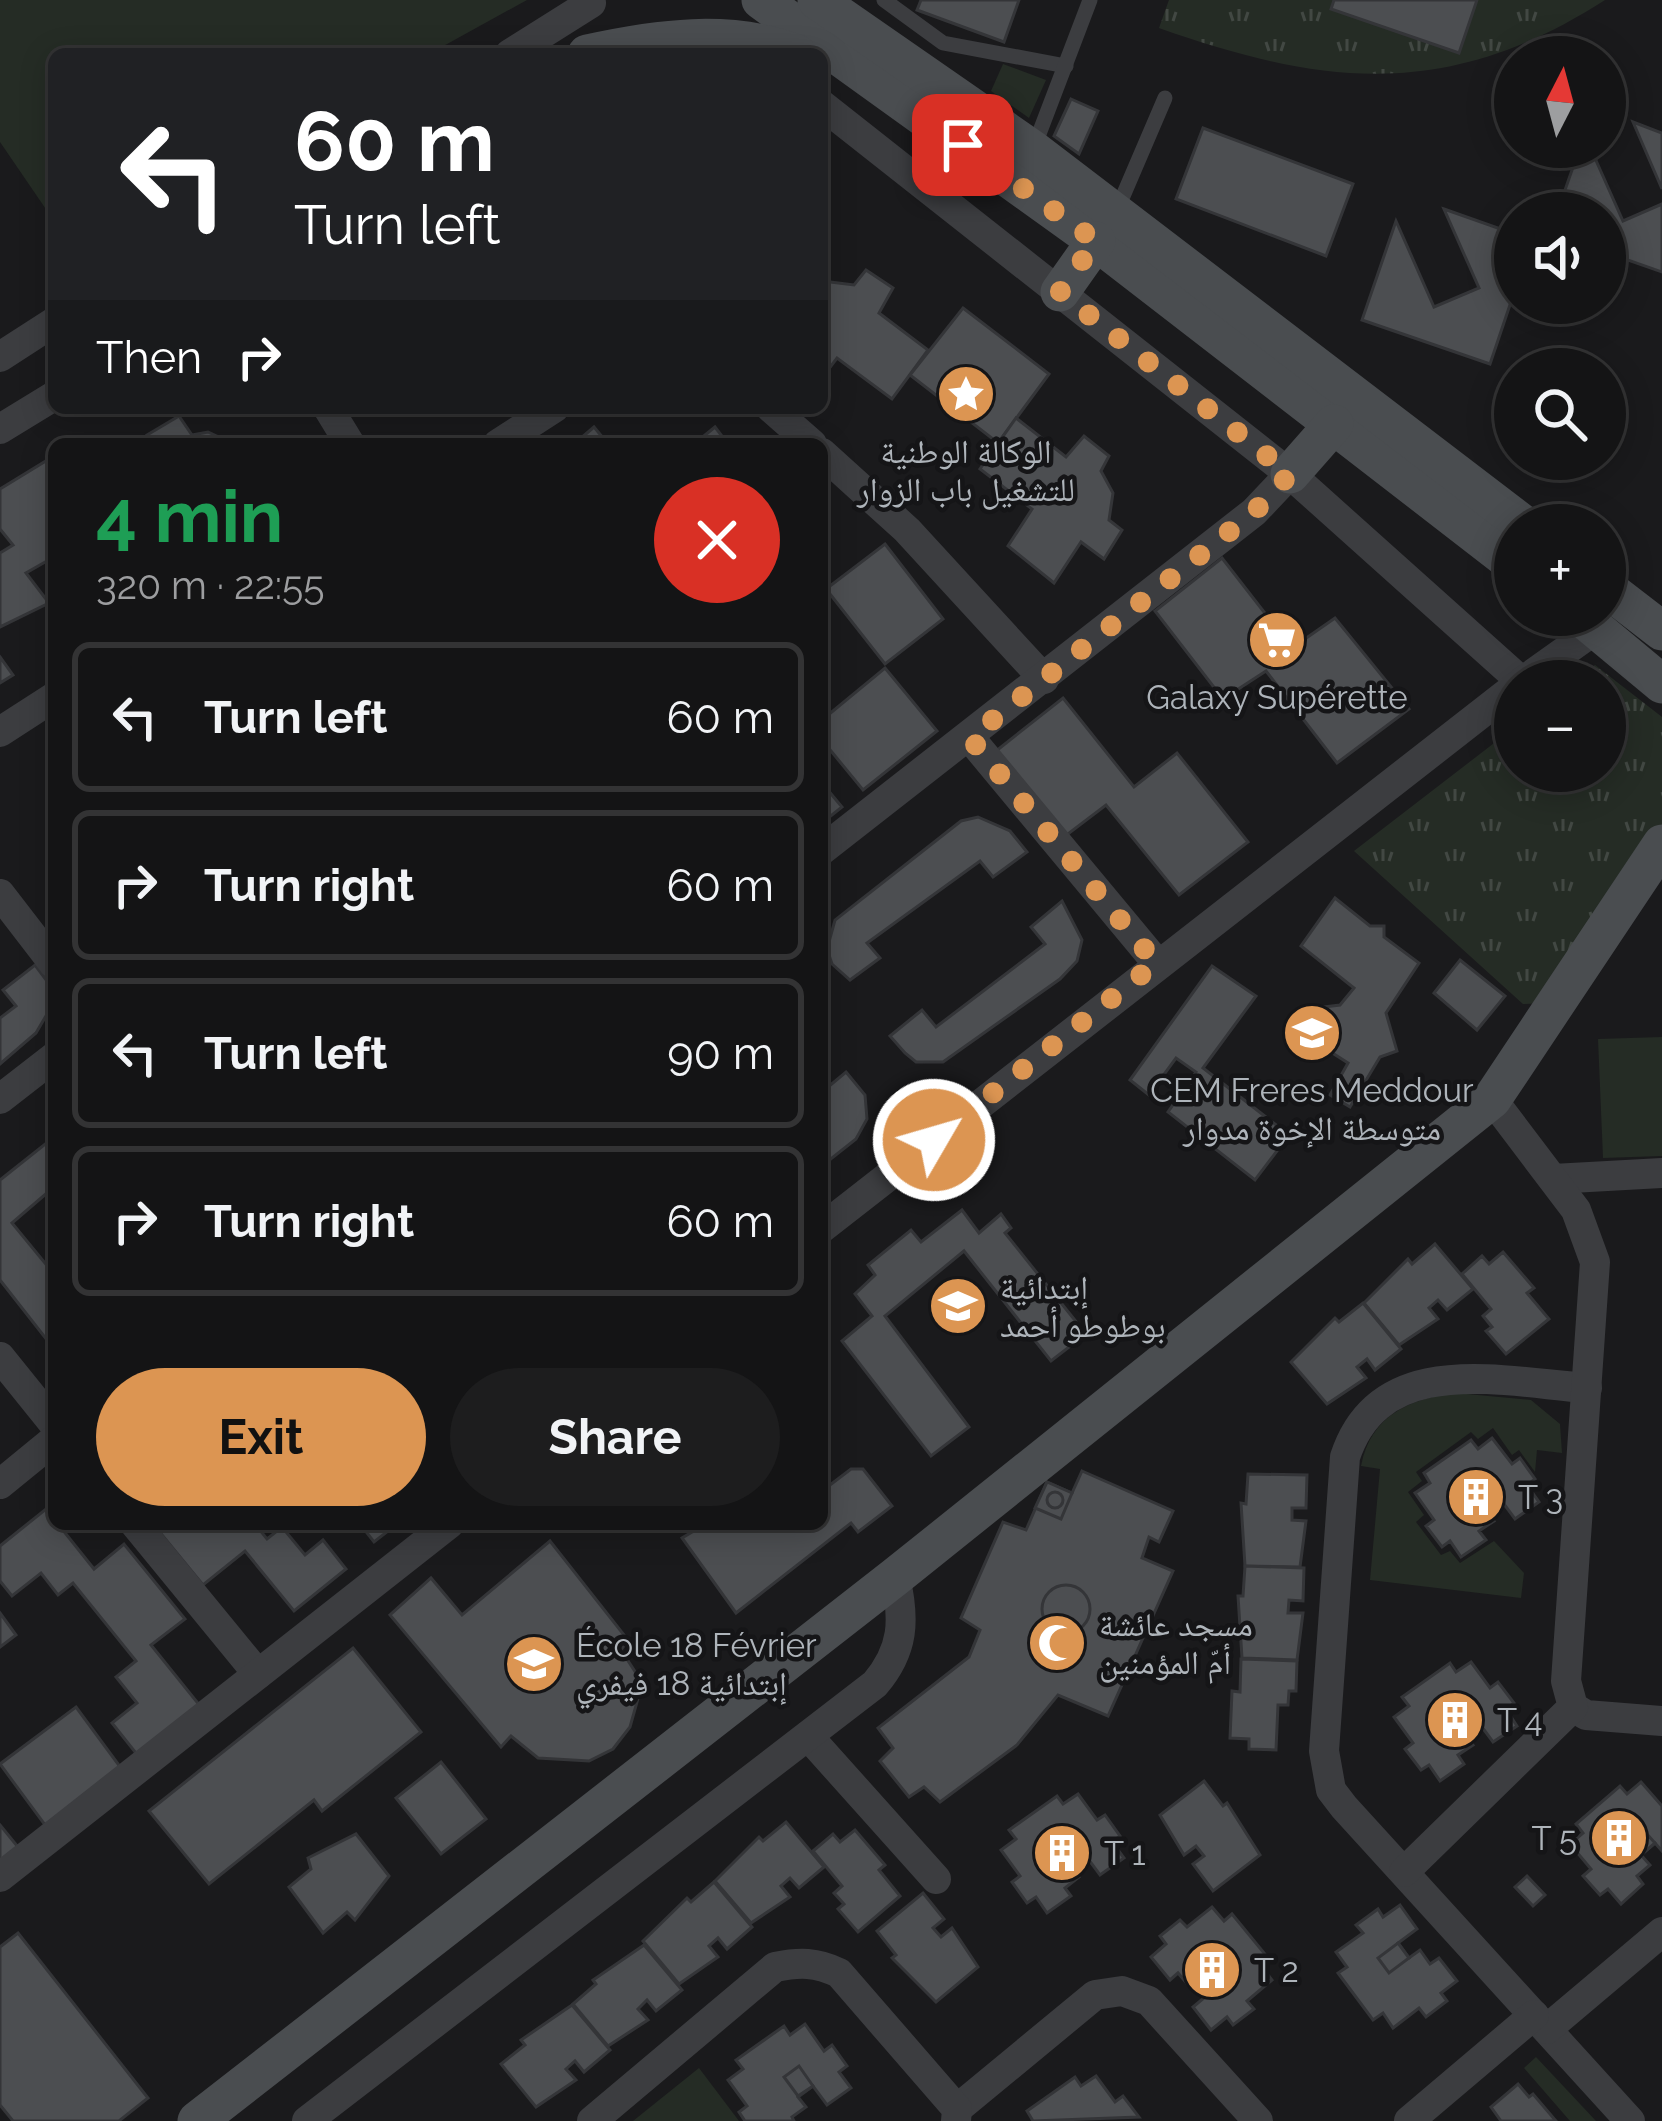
<!DOCTYPE html>
<html lang="en">
<head>
<meta charset="utf-8">
<style>
  :root { --surface:#141415; --page:#1d1d1e; --text:#f1f3f6; --muted:#9d9ea0; --line:#333334; --accent:#dc9552 }
  body { margin:0; font-family:Raleway,"Noto Naskh Arabic",sans-serif; background:var(--page); color:var(--text); height:100vh; display:flex; flex-direction:column; font-size:45px; white-space:nowrap }
  * { box-sizing:border-box; margin:0 }
  p { font-size:39px; color:var(--muted) }
  .icon { flex:none; width:66px; height:66px; fill:none; stroke:currentColor; stroke-width:2; stroke-linecap:round; stroke-linejoin:round }
  .map { position:relative; flex:1; overflow:hidden }
  .drawer { position:absolute; left:48px; top:438px; width:780px; height:1092px; display:flex; flex-direction:column; background:var(--surface); border-radius:18px; box-shadow:0 6px 30px #0003,0 0 0 3px var(--line) }
  .drawer>* { flex:none }
  .banner { position:absolute; left:48px; top:48px; width:780px; height:366px; border-radius:18px; box-shadow:0 6px 30px #0003,0 0 0 3px var(--line); background:#202124; color:#fff; overflow:hidden }
  .needle { width:78px; rotate:6deg }
  .buttons { position:absolute; left:1494px; top:36px; display:grid; gap:24px }
  .buttons a { display:grid; place-items:center; width:132px; height:132px; border-radius:50%; background:var(--surface); box-shadow:0 6px 30px #0003,0 0 0 3px var(--line); font-size:60px }
  .pin { position:absolute; display:grid; place-items:center; width:102px; height:102px; color:#fff; margin:-51px; border-radius:24px; box-shadow:0 6px 18px #0006 }
  .me { position:absolute; width:132px; margin:-66px; rotate:52deg; stroke-linejoin:round; filter:drop-shadow(0 0 9px #0008) }
  .turn { display:flex; align-items:center; gap:42px; height:252px; padding:0 48px; font-size:54px }
  .turn .icon { width:156px; height:156px; stroke-width:2.5 }
  .turn b { display:block; font-size:84px; line-height:102px }
  .then { display:flex; align-items:center; height:114px; padding:0 48px; background:#0003; gap:24px; font-size:45px }
  .round { display:grid; place-items:center; flex:none; width:126px; height:126px; border-radius:63px; background:var(--page) }
  .head { display:flex; align-items:center; justify-content:space-between; height:204px; padding:0 48px }
  h1 { font-size:72px; font-weight:700; line-height:90px; color:#1e9e55 }
  .action { display:flex; gap:24px; margin-top:auto; padding:24px 48px }
  .action a { flex:1; height:138px; border-radius:72px; background:var(--accent); color:#111; font-size:48px; font-weight:700; line-height:138px; text-align:center }
  .action a+a { background:var(--page); color:var(--text) }
  ul { padding:0; list-style:none }
  li { display:flex; align-items:center; gap:36px; height:150px; margin:0 24px 18px; padding:0 24px; border:6px solid var(--line); border-radius:18px }
  li div { flex:1 }
  li b { display:block; font-size:45px }
  li em { font-style:normal }
  .map>svg:first-child { display:block }
</style>
</head>
<body>
<div class="map">
<svg width="1662" height="2121" viewBox="0 0 1662 2121">
  <defs>
    <pattern id="grass-tufts" width="24" height="20" patternUnits="userSpaceOnUse" patternTransform="scale(3)"><rect width="24" height="20" fill="#252c25"/><path d="M3 7l-1-3M5 7V3M7 7l1-3M15 17l-1-3M17 17v-4M19 17l1-3" fill="none" stroke="#424843"/></pattern>
  </defs>
  <rect width="100%" height="100%" fill="#1a1a1c"/>
  <g fill="url(#grass-tufts)">
    <path d="M1169,0H1605C1449,100 1326,87 1159,28Z"/>
    <polygon points="1595,665 1662,717 1662,826 1547,1003 1523,1004 1354,851 1515,727 1515,771 1605,771 1605,681 1574,681"/>
  </g>
  <g fill="#252c25">
    <polygon points="0,0 527,0 429,54 54,54 54,221 0,142"/>
    <polygon points="1003,64 1046,80 1029,118 991,91"/>
    <polygon points="1662,1037 1662,1156 1603,1158 1598,1039"/>
    <path d="M1456,1393L1531,1400L1560,1424L1562,1453L1537,1450L1535,1472L1519,1450L1512,1455L1493,1428L1478,1439L1471,1432L1416,1472L1422,1481L1408,1492L1424,1515L1416,1522L1441,1555L1450,1551L1460,1563L1494,1541L1524,1573L1521,1598L1370,1580L1380,1469L1361,1466C1371,1415 1409,1399 1456,1393Z"/>
    <polygon points="1536,2057 1596,2121 1570,2121 1524,2068"/>
    <polygon points="699,2068 739,2121 633,2121"/>
  </g>
  <g fill="#4c4e51" stroke="#343538" stroke-width="3">
    <polygon points="921,0 1019,0 1004,42 917,10"/>
    <polygon points="1334,0 1477,0 1459,53 1331,9"/>
    <polygon points="1071,99 1098,111 1079,154 1054,136"/>
    <polygon points="1633,122 1662,133 1662,189"/>
    <polygon points="1203,128 1353,184 1326,256 1176,199"/>
    <polygon points="1580,147 1590,147 1623,221 1662,204 1662,272 1605,252 1605,213 1557,213"/>
    <polygon points="1444,209 1515,234 1515,290 1490,364 1362,320 1396,221 1434,307 1479,288"/>
    <polygon points="866,270 893,288 879,313 928,350 892,399 837,358 822,378 822,281 854,285"/>
    <polygon points="963,308 1049,374 998,443 910,375"/>
    <polygon points="179,416 192,435 208,432 234,444 152,444 147,435"/>
    <polygon points="1016,418 1066,457 1084,436 1109,456 1101,471 1113,493 1109,520 1122,530 1104,559 1081,542 1054,583 1008,546 1032,509 980,469"/>
    <polygon points="594,427 608,444 574,444"/>
    <polygon points="715,427 728,444 694,444"/>
    <polygon points="54,456 54,557 26,573 49,603 0,627 0,553 13,545 0,529 0,489"/>
    <polygon points="885,544 943,619 885,664 826,589"/>
    <polygon points="1222,558 1292,648 1335,618 1409,709 1337,763 1266,671 1223,699 1155,611"/>
    <polygon points="0,657 13,675 0,683"/>
    <polygon points="885,668 937,731 863,790 822,740 822,720"/>
    <polygon points="1063,698 1134,787 1177,753 1248,842 1179,895 1106,805 1064,837 996,751"/>
    <polygon points="822,783 842,807 822,823"/>
    <polygon points="978,817 1010,831 1027,852 993,877 980,861 867,943 880,958 850,980 832,964 827,949 835,920 961,821"/>
    <polygon points="1335,898 1370,926 1384,926 1384,937 1419,963 1386,1013 1397,1051 1380,1057 1350,1107 1330,1095 1348,1063 1320,1045 1315,1008 1340,1005 1354,988 1301,946"/>
    <polygon points="1062,901 1082,940 1077,961 1060,979 943,1062 916,1062 905,1053 890,1036 922,1010 936,1027 1045,944 1031,927"/>
    <polygon points="1460,960 1505,996 1477,1030 1434,993"/>
    <polygon points="35,965 50,985 50,1009 36,1033 0,1064 0,1018 16,1006 3,990"/>
    <polygon points="1212,966 1256,996 1203,1068 1289,1135 1255,1180 1168,1112 1196,1072 1176,1058 1149,1095 1130,1080"/>
    <polygon points="846,1072 865,1095 867,1119 856,1139 822,1166 822,1092"/>
    <polygon points="54,1137 54,1187 12,1223 54,1274 54,1349 0,1280 0,1180"/>
    <polygon points="962,1210 979,1233 1001,1214 1011,1228 1005,1233 1086,1334 1051,1361 964,1251 885,1316 969,1427 931,1456 842,1341 872,1316 855,1294 875,1275 868,1265 911,1230 921,1242"/>
    <polygon points="1435,1244 1473,1289 1447,1310 1438,1300 1429,1308 1438,1319 1399,1345 1364,1303 1408,1259 1412,1264"/>
    <polygon points="1503,1252 1534,1288 1527,1293 1549,1319 1506,1354 1486,1331 1492,1327 1483,1316 1491,1309 1462,1274 1482,1256 1489,1264"/>
    <polygon points="1363,1303 1401,1349 1375,1370 1367,1359 1357,1367 1366,1378 1327,1404 1291,1362 1335,1318 1339,1322"/>
    <polygon points="1492,1438 1512,1464 1520,1458 1535,1479 1527,1485 1539,1502 1515,1519 1501,1500 1486,1510 1494,1521 1479,1531 1486,1540 1461,1557 1450,1541 1442,1547 1426,1526 1434,1520 1415,1493 1430,1483 1424,1473 1471,1440 1478,1449"/>
    <polygon points="851,1469 863,1469 892,1506 858,1532 851,1523 736,1613 682,1538 697,1529 693,1524 822,1524 822,1491"/>
    <polygon points="1082,1471 1173,1511 1159,1542 1149,1537 1142,1558 1173,1571 1108,1716 1058,1695 1017,1745 940,1802 924,1787 909,1797 880,1761 893,1748 878,1728 969,1657 980,1630 961,1618 1003,1522 1026,1530 1047,1482 1072,1493"/>
    <polygon points="1248,1474 1307,1475 1306,1508 1292,1508 1292,1520 1306,1521 1300,1567 1245,1566 1241,1503 1246,1504"/>
    <polygon points="1486,1480 1500,1500 1486,1510 1471,1490"/>
    <polygon points="1047,1482 1072,1493 1061,1519 1035,1508"/>
    <circle cx="1055" cy="1500" r="8"/>
    <polygon points="46,1509 94,1569 124,1544 185,1619 151,1645 201,1707 139,1757 112,1723 137,1703 116,1677 136,1661 73,1583 58,1595 41,1573 12,1596 0,1581 0,1546"/>
    <polygon points="153,1524 255,1524 267,1539 282,1527 305,1555 323,1540 346,1569 294,1611 245,1551 203,1585"/>
    <polygon points="360,1524 397,1524 374,1542"/>
    <polygon points="550,1541 628,1640 621,1650 636,1673 639,1695 630,1727 613,1749 589,1761 538,1758 511,1736 501,1747 390,1615 431,1578 462,1615"/>
    <polygon points="1245,1566 1304,1568 1303,1601 1289,1600 1288,1613 1303,1613 1297,1660 1242,1658 1238,1596 1243,1596"/>
    <circle cx="1066" cy="1609" r="24"/>
    <polygon points="0,1613 16,1635 0,1647"/>
    <polygon points="353,1648 421,1732 322,1811 314,1800 209,1884 149,1811"/>
    <polygon points="1241,1659 1297,1661 1296,1691 1289,1691 1288,1705 1278,1705 1276,1750 1249,1749 1249,1739 1230,1738 1232,1691 1240,1692"/>
    <polygon points="1471,1662 1490,1688 1498,1682 1514,1703 1506,1709 1517,1726 1493,1742 1479,1723 1465,1734 1473,1745 1458,1755 1464,1764 1440,1781 1429,1765 1421,1770 1405,1749 1413,1743 1394,1717 1409,1706 1402,1697 1450,1663 1456,1672"/>
    <polygon points="1465,1703 1479,1723 1465,1734 1450,1714"/>
    <polygon points="76,1707 121,1768 45,1825 0,1764"/>
    <polygon points="441,1762 486,1819 441,1854 396,1798"/>
    <polygon points="1204,1781 1223,1806 1227,1803 1260,1855 1213,1891 1193,1864 1204,1856 1196,1846 1184,1855 1160,1815"/>
    <polygon points="1641,1782 1662,1806 1662,1851 1655,1843 1641,1855 1650,1865 1637,1876 1643,1884 1621,1904 1608,1889 1600,1895 1583,1876 1591,1869 1570,1844 1583,1833 1576,1824 1620,1786 1627,1794"/>
    <polygon points="1078,1794 1097,1820 1105,1815 1120,1836 1112,1842 1124,1858 1100,1875 1086,1856 1071,1867 1079,1877 1065,1888 1071,1896 1047,1913 1036,1897 1027,1903 1012,1882 1020,1876 1001,1850 1016,1839 1009,1830 1057,1796 1063,1804"/>
    <polygon points="786,1822 824,1867 799,1888 790,1878 781,1886 790,1897 751,1923 715,1881 759,1837 763,1841"/>
    <polygon points="1638,1824 1655,1843 1641,1855 1625,1836"/>
    <polygon points="0,1825 18,1847 0,1861"/>
    <polygon points="855,1830 885,1865 879,1870 900,1896 858,1932 838,1909 844,1904 834,1893 842,1886 813,1851 833,1834 840,1842"/>
    <polygon points="356,1834 389,1876 355,1920 347,1912 323,1933 289,1887 311,1869 308,1858"/>
    <polygon points="1072,1836 1086,1856 1071,1867 1057,1846"/>
    <polygon points="1527,1876 1545,1895 1533,1906 1515,1887"/>
    <polygon points="714,1882 752,1927 727,1949 718,1938 709,1946 718,1957 679,1984 643,1941 687,1898 691,1902"/>
    <polygon points="923,1893 944,1919 933,1928 941,1937 952,1928 978,1967 936,2002 892,1958 896,1955 877,1931"/>
    <polygon points="1400,1905 1417,1929 1398,1943 1409,1958 1420,1950 1430,1964 1439,1958 1457,1981 1441,1993 1447,2001 1426,2017 1419,2008 1393,2028 1383,2013 1373,2020 1338,1973 1347,1967 1336,1952 1363,1933 1356,1925 1378,1909 1383,1917"/>
    <polygon points="1212,1907 1224,1921 1232,1914 1269,1959 1261,1966 1272,1980 1247,2001 1254,2009 1233,2025 1227,2017 1211,2030 1193,2007 1211,1992 1199,1978 1189,1986 1178,1973 1170,1980 1151,1957 1166,1944 1160,1936 1180,1920 1187,1927"/>
    <polygon points="18,1933 148,2098 119,2121 13,2121 0,2105 0,1947"/>
    <polygon points="1398,1943 1409,1958 1389,1973 1378,1958"/>
    <polygon points="644,1945 682,1990 656,2011 647,2000 638,2009 648,2020 608,2046 573,2004 596,1984 593,1980"/>
    <polygon points="1219,1962 1230,1976 1211,1992 1200,1978"/>
    <polygon points="572,2005 610,2050 584,2072 575,2061 566,2069 576,2080 536,2107 501,2064 525,2045 521,2040"/>
    <polygon points="805,2024 824,2051 832,2045 847,2066 839,2072 851,2088 827,2105 813,2086 798,2097 806,2107 792,2117 794,2121 745,2121 739,2112 747,2106 728,2080 743,2069 736,2060 784,2026 790,2035"/>
    <polygon points="799,2066 813,2086 798,2096 784,2077"/>
    <polygon points="1096,2076 1115,2102 1123,2096 1139,2117 1033,2121 1027,2111 1075,2077 1081,2086"/>
    <polygon points="1518,2084 1529,2097 1533,2094 1556,2121 1501,2121 1491,2107"/>
  </g>
  <g fill="none" stroke-linecap="round" stroke-linejoin="round">
    <g stroke="#3c3d40" stroke-width="15">
      <polyline points="884,0 943,43 1066,66"/>
      <polyline points="1034,147 1090,0"/>
      <polyline points="1117,210 1165,98"/>
    </g>
    <g stroke="#3c3d40" stroke-width="30">
      <polyline points="510,54 591,3"/>
      <polyline points="822,105 1290,474 1521,681"/>
      <polyline points="0,357 54,322"/>
      <polyline points="328,408 350,444"/>
      <polyline points="771,408 812,444"/>
      <polyline points="0,429 54,396"/>
      <polyline points="498,444 554,408"/>
      <polyline points="822,453 907,530 1044,679"/>
      <polyline points="1523,681 1596,629"/>
      <polyline points="0,732 54,697"/>
      <polyline points="970,738 1157,963"/>
      <polyline points="822,850 1254,512 1290,474"/>
      <polyline points="0,894 54,964"/>
      <polyline points="0,1099 54,1057"/>
      <polyline points="1553,1179 1662,1173"/>
      <polyline points="822,1228 1515,687"/>
      <polyline points="0,1357 54,1424"/>
      <path d="M1587,1388C1502,1382 1380,1350 1345,1457L1324,1751L1331,1790L1344,1807L1630,2121"/>
      <polyline points="0,1484 54,1440"/>
      <polyline points="135,1524 258,1674"/>
      <polyline points="1573,1707 1586,1715 1662,1721"/>
      <polyline points="808,1736 936,1879"/>
      <polyline points="1404,1872 1573,1707 1566,1681 1595,1262 1576,1210 1492,1099"/>
      <polyline points="0,1877 449,1524"/>
      <polyline points="1547,2029 1662,1932"/>
      <polyline points="957,2109 1095,1995 1122,1991 1149,2001 1258,2121"/>
      <path d="M307,2121L875,1684C904,1650 905,1620 895,1577"/>
      <path d="M592,2121L775,1967C800,1962 816,1962 839,1973L957,2109L956,2121"/>
      <polyline points="1409,2121 1534,2015"/>
    </g>
    <g stroke="#4a4d50" stroke-width="39">
      <polyline points="761,0 1096,241 1515,565"/>
      <polyline points="817,0 1033,150 1524,525"/>
      <path d="M587,54C655,39 730,28 797,54"/>
      <polyline points="1060,292 1096,241"/>
      <polyline points="1290,474 1334,424"/>
      <polyline points="1605,587 1662,631"/>
      <polyline points="1579,615 1662,684"/>
      <polyline points="197,2121 895,1577 1492,1099 1662,844"/>
    </g>
  </g>
  <g fill="none" stroke-linecap="round" stroke-linejoin="round">
    <polyline stroke="#dc9552" stroke-width="21" stroke-dasharray="0 37.8" points="934,1140 1156,963 970,738 1254,512 1290,474 1060,292 1096,241 963,145"/>
  </g>
  <defs>
    <symbol id="sight-disc" viewBox="-11 -11 22 22"><circle r="9.5" fill="#dc9552" stroke="#151517"/><path d="M0-6L1.8-2.2L6-1.7L2.9 1.2L3.7 5.4L0 3.3L-3.7 5.4L-2.9 1.2L-6-1.7L-1.8-2.2Z" fill="#fff"/></symbol>
    <symbol id="supermarket-disc" viewBox="-11 -11 22 22"><circle r="9.5" fill="#dc9552" stroke="#151517"/><path d="M-6-5.5h2.5l.6 2H6L4.5 2H-2.5L-4.4-4H-6ZM-1.5 3.2a1.3 1.3 0 1 0 .1 0ZM3 3.2a1.3 1.3 0 1 0 .1 0Z" fill="#fff"/></symbol>
    <symbol id="school-disc" viewBox="-11 -11 22 22"><circle r="9.5" fill="#dc9552" stroke="#151517"/><path d="M0-5L7-2L0 1L-7-2ZM-4 1L0 2.5L4 1V4Q0 6-4 4Z" fill="#fff"/></symbol>
    <symbol id="building-disc" viewBox="-11 -11 22 22"><circle r="9.5" fill="#dc9552" stroke="#151517"/><path d="M-4-6H4V6H1V3H-1V6H-4ZM-2.5-4.3h1.7v1.8h-1.7ZM.8-4.3h1.7v1.8H.8ZM-2.5-1h1.7V.8h-1.7ZM.8-1h1.7V.8H.8Z" fill="#fff"/></symbol>
    <symbol id="mosque-disc" viewBox="-11 -11 22 22"><circle r="9.5" fill="#dc9552" stroke="#151517"/><path d="M3.5-4.9A6 6 0 1 0 3.5 4.9A5 5 0 1 1 3.5-4.9Z" fill="#fff"/></symbol>
  </defs>
  <g fill-rule="evenodd">
    <use href="#sight-disc" x="933" y="361" width="66" height="66"/>
    <use href="#supermarket-disc" x="1244" y="607" width="66" height="66"/>
    <use href="#school-disc" x="1279" y="1000" width="66" height="66"/>
    <use href="#school-disc" x="925" y="1273" width="66" height="66"/>
    <use href="#building-disc" x="1443" y="1464" width="66" height="66"/>
    <use href="#mosque-disc" x="1024" y="1610" width="66" height="66"/>
    <use href="#school-disc" x="501" y="1631" width="66" height="66"/>
    <use href="#building-disc" x="1422" y="1687" width="66" height="66"/>
    <use href="#building-disc" x="1586" y="1805" width="66" height="66"/>
    <use href="#building-disc" x="1029" y="1820" width="66" height="66"/>
    <use href="#building-disc" x="1179" y="1937" width="66" height="66"/>
  </g>
  <g text-anchor="middle" stroke-width="9" stroke-linejoin="round" paint-order="stroke">
    <g font-size="33" fill="#aeb4ba" stroke="#151517" text-anchor="start">
      <text x="966" y="463" text-anchor="middle">الوكالة الوطنية<tspan x="966" dy="38">للتشغيل باب الزوار</tspan></text>
      <text x="1277" y="709" text-anchor="middle">Galaxy Supérette</text>
      <text x="1312" y="1102" text-anchor="middle">CEM Freres Meddour<tspan x="1312" dy="38">متوسطة الإخوة مدوار</tspan></text>
      <text x="1000" y="1299">إبتدائية<tspan x="1000" dy="38">بوطوطو أحمد</tspan></text>
      <text x="1518" y="1509">T 3</text>
      <text x="1099" y="1636">مسجد عائشة<tspan x="1099" dy="38">أمّ المؤمنين</tspan></text>
      <text x="576" y="1657">École 18 Février<tspan x="576" dy="38">إبتدائية 18 فيفري</tspan></text>
      <text x="1497" y="1732">T 4</text>
      <text x="1577" y="1850" text-anchor="end">T 5</text>
      <text x="1104" y="1865">T 1</text>
      <text x="1254" y="1982">T 2</text>
    </g>
  </g>
</svg>
<div class="buttons">
<a><svg class="needle" viewBox="-14 -14 28 28"><path d="M0-13l5 13h-10z" fill="#e53935"/><path d="M0 13l5-13h-10z" fill="#9d9ea0"/></svg></a>
<a><svg class="icon" aria-label="sound" viewBox="0 0 24 24"><path d="M4 9h4l5-4v14l-5-4H4zM17 9q2 3 0 6"/></svg></a>
<a><svg class="icon" aria-label="search" viewBox="0 0 24 24"><circle cx="10" cy="10" r="6"/><path d="M15 15l6 6"/></svg></a>
<a>+</a>
<a>−</a>
</div>
<div class="pin" style="left:963px;top:145px;background:#d93025"><svg class="icon" aria-label="arrive" viewBox="0 0 24 24"><path d="M6 21V4h12l-3 4 3 4H6"/></svg></div>
<svg class="me" style="left:934px;top:1140px" viewBox="-20 -20 40 40"><circle r="17" fill="#dc9552" stroke="#fff" stroke-width="3"/><path d="M0-11L8 9 0 5-8 9z" fill="#fff"/></svg>
<div class="banner">
<div class="turn"><svg class="icon" aria-label="left" viewBox="0 0 24 24"><path d="M17 20v-9H6M10 6l-5 5 5 5"/></svg><div><b>60 m</b>Turn left</div></div>
<div class="then">Then<svg class="icon" aria-label="right" viewBox="0 0 24 24"><path d="M7 20v-9h11M14 6l5 5-5 5"/></svg></div>
</div>
<section class="drawer">
<div class="head"><div><h1>4 min</h1><p>320 m · 22:55</p></div><a class="round" style="background:#d93025;color:#fff"><svg class="icon" aria-label="close" viewBox="0 0 24 24"><path d="M6 6l12 12M18 6L6 18"/></svg></a></div>
<ul>
<li><svg class="icon" aria-label="left" viewBox="0 0 24 24"><path d="M17 20v-9H6M10 6l-5 5 5 5"/></svg><div><b>Turn left</b></div><em>60 m</em></li>
<li><svg class="icon" aria-label="right" viewBox="0 0 24 24"><path d="M7 20v-9h11M14 6l5 5-5 5"/></svg><div><b>Turn right</b></div><em>60 m</em></li>
<li><svg class="icon" aria-label="left" viewBox="0 0 24 24"><path d="M17 20v-9H6M10 6l-5 5 5 5"/></svg><div><b>Turn left</b></div><em>90 m</em></li>
<li><svg class="icon" aria-label="right" viewBox="0 0 24 24"><path d="M7 20v-9h11M14 6l5 5-5 5"/></svg><div><b>Turn right</b></div><em>60 m</em></li>
</ul>
<div class="action"><a>Exit</a><a>Share</a></div>
</section>
</div>
</body>
</html>
